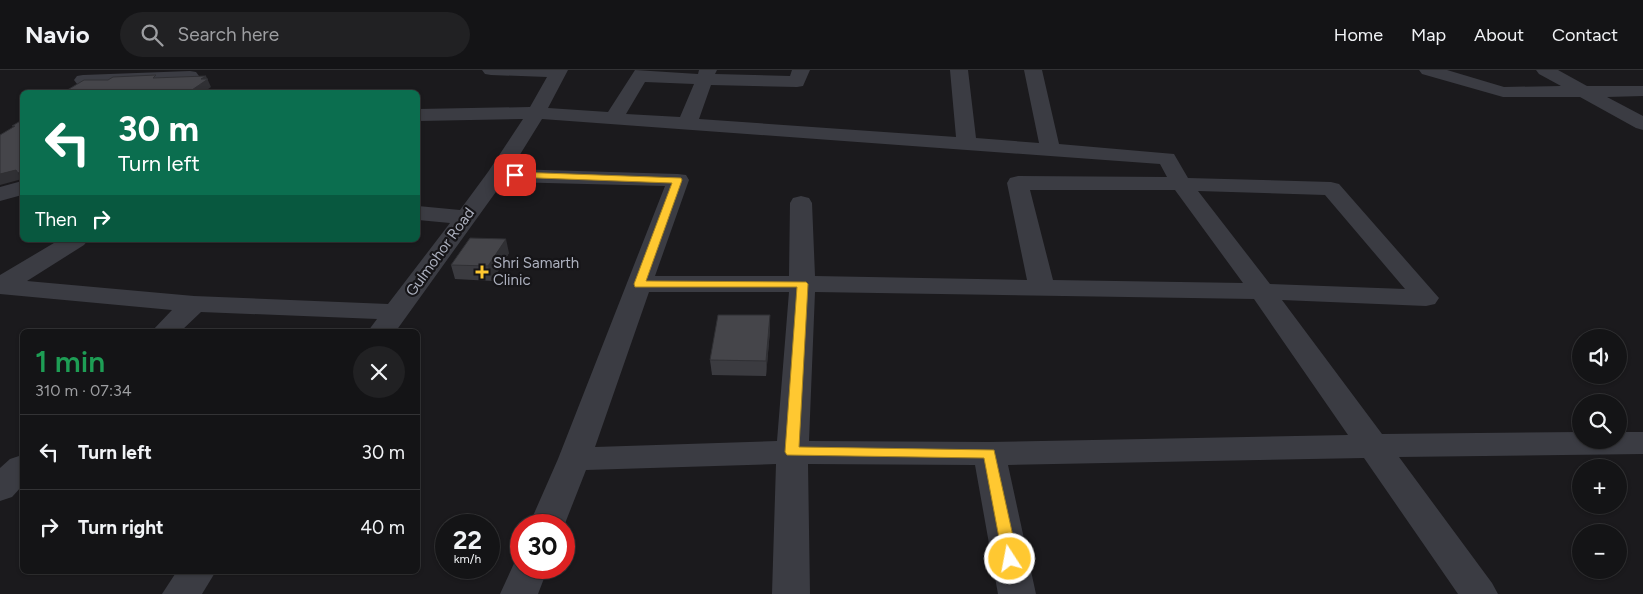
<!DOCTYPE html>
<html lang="en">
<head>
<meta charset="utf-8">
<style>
  :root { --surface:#141416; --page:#212123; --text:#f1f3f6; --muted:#9d9ea1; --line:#333335 }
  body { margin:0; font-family:Figtree,sans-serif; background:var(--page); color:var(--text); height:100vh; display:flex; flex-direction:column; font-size:19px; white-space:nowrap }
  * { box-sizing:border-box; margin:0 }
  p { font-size:16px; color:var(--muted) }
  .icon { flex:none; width:28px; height:28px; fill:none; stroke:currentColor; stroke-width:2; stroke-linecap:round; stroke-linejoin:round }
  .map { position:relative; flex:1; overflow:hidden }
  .details { position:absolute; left:20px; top:259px; width:400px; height:245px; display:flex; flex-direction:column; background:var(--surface); border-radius:8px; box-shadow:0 1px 4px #0004,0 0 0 1px var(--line) }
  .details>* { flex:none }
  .guide { position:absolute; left:20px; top:20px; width:400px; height:152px; border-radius:8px; box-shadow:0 1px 4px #0004,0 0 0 1px var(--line); background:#0b6e4f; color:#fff; overflow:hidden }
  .fabs { position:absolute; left:1572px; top:259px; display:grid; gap:10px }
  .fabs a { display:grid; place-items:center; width:55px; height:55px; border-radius:50%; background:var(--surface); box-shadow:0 1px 4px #0004,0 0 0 1px var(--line); font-size:25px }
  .speed { position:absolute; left:435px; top:444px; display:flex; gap:10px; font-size:25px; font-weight:700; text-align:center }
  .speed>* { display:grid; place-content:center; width:65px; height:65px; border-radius:50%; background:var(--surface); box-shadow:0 1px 4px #0004,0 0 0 1px var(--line); line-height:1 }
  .speed small { font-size:12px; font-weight:400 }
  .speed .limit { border:8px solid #d22; background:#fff; color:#111 }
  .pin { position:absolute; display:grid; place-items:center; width:42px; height:42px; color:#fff; margin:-21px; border-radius:10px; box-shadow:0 2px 8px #0006 }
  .me { position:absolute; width:55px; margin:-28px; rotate:349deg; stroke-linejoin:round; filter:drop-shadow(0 0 4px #0008) }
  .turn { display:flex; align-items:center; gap:18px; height:105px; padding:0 15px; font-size:22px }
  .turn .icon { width:65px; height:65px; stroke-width:2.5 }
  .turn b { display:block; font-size:35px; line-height:42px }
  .then { display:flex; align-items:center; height:48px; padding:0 15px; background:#0003; gap:10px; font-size:19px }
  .round { display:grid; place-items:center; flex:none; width:52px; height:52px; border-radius:26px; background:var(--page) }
  .overview { display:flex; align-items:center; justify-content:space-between; height:85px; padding:0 15px }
  h1 { font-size:30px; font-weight:600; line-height:38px; color:#1e9e55 }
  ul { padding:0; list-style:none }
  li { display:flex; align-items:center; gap:15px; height:75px; padding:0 15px; border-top:1px solid var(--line) }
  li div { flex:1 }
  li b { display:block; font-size:19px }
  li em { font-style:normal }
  header { display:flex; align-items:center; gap:30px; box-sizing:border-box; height:70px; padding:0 25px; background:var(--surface); border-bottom:1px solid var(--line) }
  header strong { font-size:24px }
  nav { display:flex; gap:28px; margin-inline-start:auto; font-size:18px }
  .search { width:350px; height:45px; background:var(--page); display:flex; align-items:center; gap:12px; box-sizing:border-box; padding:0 18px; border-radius:28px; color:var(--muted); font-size:19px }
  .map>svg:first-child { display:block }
</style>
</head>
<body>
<header>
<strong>Navio</strong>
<div class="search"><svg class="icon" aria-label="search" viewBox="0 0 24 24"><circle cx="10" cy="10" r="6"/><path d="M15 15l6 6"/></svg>Search here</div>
<nav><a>Home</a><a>Map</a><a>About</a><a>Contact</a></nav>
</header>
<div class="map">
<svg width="1643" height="524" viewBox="0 0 1643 524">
  <rect width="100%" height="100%" fill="#1b1a1d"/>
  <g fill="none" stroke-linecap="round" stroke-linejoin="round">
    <g fill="#3b3c43" fill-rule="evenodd">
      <path d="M482,0H568L548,38L608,42L635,0L698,4L699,0H717L715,4L790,6L792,0H810L803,16L797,17L711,15L699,49L956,67L950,0H968L976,68L1039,73L1024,0H1042L1059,74L1174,84L1188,108L1331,112L1339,114L1439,228L1435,234L1426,236L1282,230L1382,364L1581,362V370H1619V362H1643V384L1399,387L1492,513L1498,524H1458L1364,388L1008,395L1036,524H998L975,395L808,394L810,524H772L776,394L586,400L564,456L529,455L558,389L665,116L503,112L396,261H368L377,249L201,242L181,261H152L172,240L0,224V205L59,170H88L84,175L27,211L194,226L388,234L450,153L418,150V136L460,140L488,102L523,49L418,51V39L530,37L547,7L491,5L485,4ZM645,12L694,14L680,47L626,44ZM542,49L1160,94L1167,107L1018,106L1010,108L1007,113L1027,210L815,206L812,133L809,128L801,126L793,128L790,133L789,206H655L689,110L686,105L678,104L511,99ZM1030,120H1175L1243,213L1053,210ZM1198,121L1325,125L1405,219L1270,214ZM649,222H789L777,371L595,377ZM815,222L1254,229L1348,365L989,372L809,371Z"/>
      <polygon points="1419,0 1447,0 1504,17 1561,16 1539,4 1536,0 1558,0 1587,16 1643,16 1643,26 1607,27 1643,46 1643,60 1636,58 1580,27 1503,27 1422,4"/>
      <polygon points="190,1 196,2 199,6 196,10 83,15 77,14 74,10 77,6 83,5"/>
      <polygon points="22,111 22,125 0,131 0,117"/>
      <polygon points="22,385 22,416 12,427 0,431 0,398 10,389"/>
      <polygon points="521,486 521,498 548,498 538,524 500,524 517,487"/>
      <polygon points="177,501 216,501 202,524 162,524"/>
    </g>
  </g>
  <g fill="#3b3b40">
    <polygon points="509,183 492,211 455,209 451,195"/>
    <polygon points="770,260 766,306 712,305 710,290"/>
  </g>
  <g fill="#303034">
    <polygon points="206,6 211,17 204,22 189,22 201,9"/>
    <polygon points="16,100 22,109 0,115 0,104"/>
    <polygon points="22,100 22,110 18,103"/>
    <polygon points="506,169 509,183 492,211 488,196"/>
    <polygon points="770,245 770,260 766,306 766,291"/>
  </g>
  <g fill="#45454a" stroke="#303034">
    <polygon points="156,5 153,8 206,6 201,9 208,9 189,22 64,22 84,10 108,10 113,7"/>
    <polygon points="22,50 22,100 18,103 16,100 0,104 0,65 15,56 12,56"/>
    <polygon points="470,168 506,169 488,196 451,195"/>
    <polygon points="718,245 770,245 766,291 710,290"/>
  </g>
  <polygon fill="#ffc831" stroke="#a68220" points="515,102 681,108 682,110 646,211 806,212 808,214 799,377 994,380 1018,489 1015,493 1010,495 1005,493 1003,489 984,388 787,385 785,382 797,217 635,217 634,214 672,113 511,107 510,105"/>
  <path fill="#ffc831" stroke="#161518" stroke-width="2" d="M479.5 194.5h5v5h5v5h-5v5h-5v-5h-5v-5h5z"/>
  <g text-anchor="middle" stroke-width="4.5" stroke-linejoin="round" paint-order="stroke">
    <g font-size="15" fill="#acb0be" stroke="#161518">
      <text transform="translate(440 182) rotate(-54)" y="5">Gulmohor Road</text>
    </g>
    <g font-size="15" fill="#acb0be" stroke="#161518" text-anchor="start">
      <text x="493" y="198">Shri Samarth<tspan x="493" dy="17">Clinic</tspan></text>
    </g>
  </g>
</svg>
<div class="fabs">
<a><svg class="icon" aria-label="sound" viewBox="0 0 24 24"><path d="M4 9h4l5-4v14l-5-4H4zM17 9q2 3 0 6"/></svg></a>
<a><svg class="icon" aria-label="search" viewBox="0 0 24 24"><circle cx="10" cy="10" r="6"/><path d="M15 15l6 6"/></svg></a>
<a>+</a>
<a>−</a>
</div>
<div class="speed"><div>22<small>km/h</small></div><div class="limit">30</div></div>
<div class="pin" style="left:515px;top:105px;background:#d93025"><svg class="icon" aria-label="arrive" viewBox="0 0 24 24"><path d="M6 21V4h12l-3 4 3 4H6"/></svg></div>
<svg class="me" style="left:1010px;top:489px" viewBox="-20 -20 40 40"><circle r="17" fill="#ffc831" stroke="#fff" stroke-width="3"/><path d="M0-11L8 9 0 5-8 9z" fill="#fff"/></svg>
<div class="guide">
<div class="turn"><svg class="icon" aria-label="left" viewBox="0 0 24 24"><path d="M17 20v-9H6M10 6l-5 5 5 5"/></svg><div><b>30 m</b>Turn left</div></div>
<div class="then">Then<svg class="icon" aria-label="right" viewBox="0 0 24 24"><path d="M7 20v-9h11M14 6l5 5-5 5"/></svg></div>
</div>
<section class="details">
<div class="overview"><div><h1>1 min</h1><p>310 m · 07:34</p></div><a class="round"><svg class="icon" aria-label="close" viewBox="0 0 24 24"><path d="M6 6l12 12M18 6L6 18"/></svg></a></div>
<ul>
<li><svg class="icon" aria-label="left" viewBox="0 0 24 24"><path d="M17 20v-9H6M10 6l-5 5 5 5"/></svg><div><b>Turn left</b></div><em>30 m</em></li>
<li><svg class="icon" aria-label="right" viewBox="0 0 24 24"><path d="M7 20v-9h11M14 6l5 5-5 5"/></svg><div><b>Turn right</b></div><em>40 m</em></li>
</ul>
</section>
</div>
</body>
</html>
